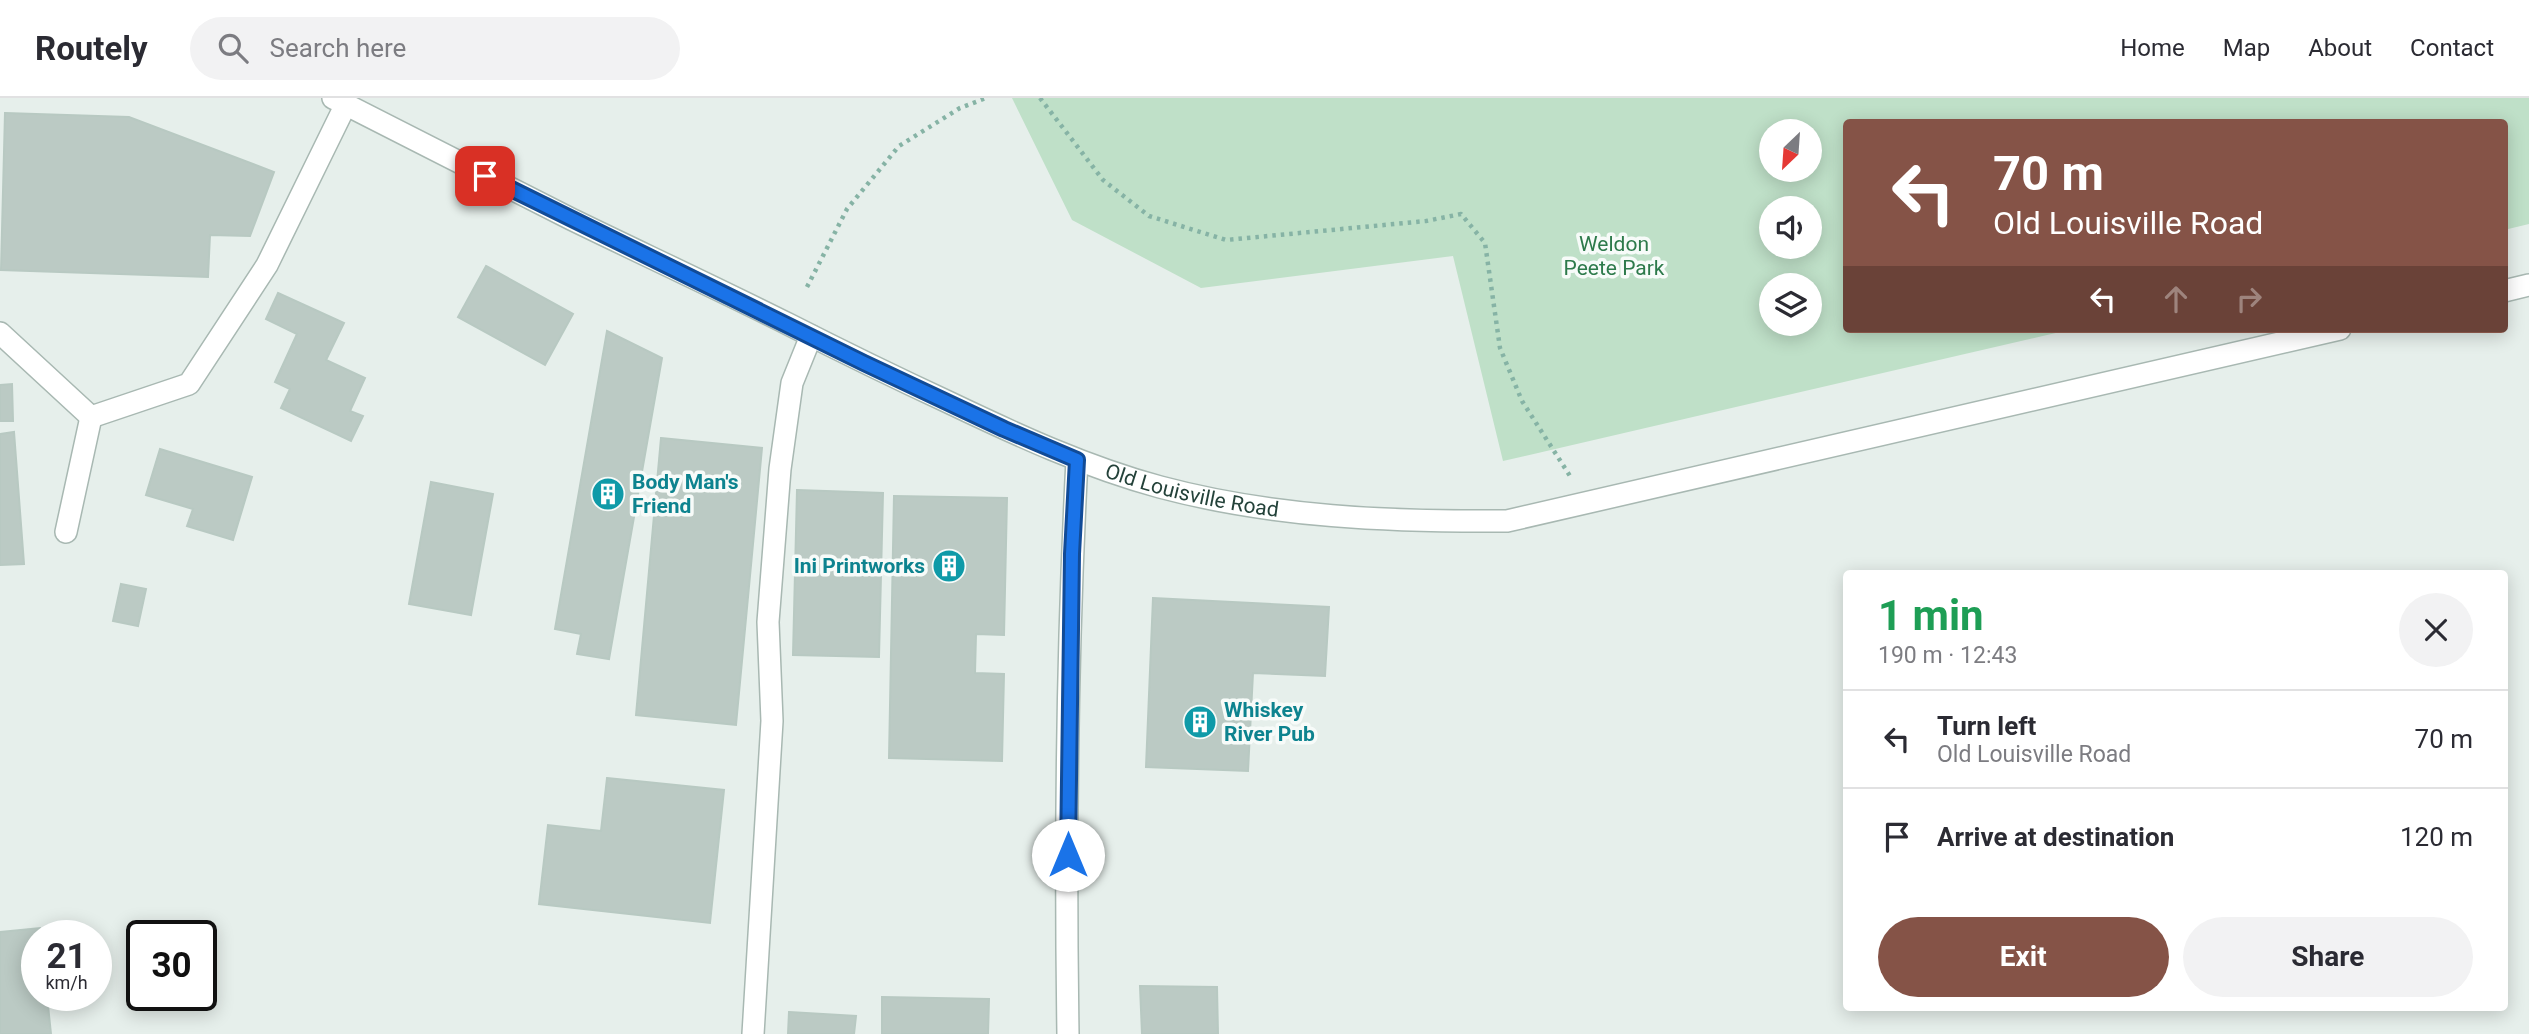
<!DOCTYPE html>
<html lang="en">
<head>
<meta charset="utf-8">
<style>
  :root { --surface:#fff; --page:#f2f2f3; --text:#2b2b33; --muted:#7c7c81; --line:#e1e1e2; --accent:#855347 }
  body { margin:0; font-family:Roboto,sans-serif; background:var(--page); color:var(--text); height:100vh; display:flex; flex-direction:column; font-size:26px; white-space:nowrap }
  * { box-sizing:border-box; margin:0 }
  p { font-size:23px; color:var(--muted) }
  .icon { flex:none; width:38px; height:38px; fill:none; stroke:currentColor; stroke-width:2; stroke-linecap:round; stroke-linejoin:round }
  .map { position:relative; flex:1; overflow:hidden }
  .side { position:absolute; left:1843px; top:472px; width:665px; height:441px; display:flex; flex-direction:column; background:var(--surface); border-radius:7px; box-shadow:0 4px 18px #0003 }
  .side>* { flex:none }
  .hud { position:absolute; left:1843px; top:21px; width:665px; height:214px; border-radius:7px; box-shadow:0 4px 18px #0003; background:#855347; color:#fff; overflow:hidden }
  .needle { width:46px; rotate:205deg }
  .tools { position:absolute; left:1759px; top:21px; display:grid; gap:14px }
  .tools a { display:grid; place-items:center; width:63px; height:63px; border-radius:50%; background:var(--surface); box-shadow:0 4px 18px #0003; font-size:35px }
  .speed { position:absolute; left:21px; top:822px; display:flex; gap:14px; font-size:35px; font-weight:700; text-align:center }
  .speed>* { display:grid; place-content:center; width:91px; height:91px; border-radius:50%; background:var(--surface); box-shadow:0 4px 18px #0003; line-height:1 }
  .speed small { font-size:18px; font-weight:400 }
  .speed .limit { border:4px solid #111; border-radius:10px; background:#fff; color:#111 }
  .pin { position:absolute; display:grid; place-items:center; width:60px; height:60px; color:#fff; margin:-30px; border-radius:14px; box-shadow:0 4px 10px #0006 }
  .me { position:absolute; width:77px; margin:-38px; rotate:0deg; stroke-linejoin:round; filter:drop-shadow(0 0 5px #0008) }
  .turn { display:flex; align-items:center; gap:24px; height:147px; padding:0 35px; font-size:32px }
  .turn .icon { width:91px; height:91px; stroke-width:2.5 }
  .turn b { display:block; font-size:49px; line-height:60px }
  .lanes { display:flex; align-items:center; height:66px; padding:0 35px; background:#0003; justify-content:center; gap:35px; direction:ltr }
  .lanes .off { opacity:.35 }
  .round { display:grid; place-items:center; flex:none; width:74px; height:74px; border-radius:37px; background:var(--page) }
  .overview { display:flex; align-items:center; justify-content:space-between; height:119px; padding:0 35px }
  h1 { font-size:42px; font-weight:700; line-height:52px; color:#1e9e55 }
  .cta { display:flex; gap:14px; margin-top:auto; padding:14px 35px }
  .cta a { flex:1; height:80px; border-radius:42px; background:var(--accent); color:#fff; font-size:28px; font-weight:700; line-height:80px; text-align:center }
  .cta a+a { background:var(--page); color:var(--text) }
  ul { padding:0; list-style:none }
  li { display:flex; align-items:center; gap:21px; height:98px; padding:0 35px; border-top:2px solid var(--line) }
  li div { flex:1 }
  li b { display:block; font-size:26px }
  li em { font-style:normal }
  header { display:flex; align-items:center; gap:42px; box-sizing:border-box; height:98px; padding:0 35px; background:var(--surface); border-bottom:2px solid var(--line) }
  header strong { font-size:33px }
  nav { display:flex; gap:38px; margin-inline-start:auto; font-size:24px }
  .search { width:490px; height:63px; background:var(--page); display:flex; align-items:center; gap:18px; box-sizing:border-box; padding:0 24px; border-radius:38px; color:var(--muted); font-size:26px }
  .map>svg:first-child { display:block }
</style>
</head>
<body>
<header>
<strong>Routely</strong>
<div class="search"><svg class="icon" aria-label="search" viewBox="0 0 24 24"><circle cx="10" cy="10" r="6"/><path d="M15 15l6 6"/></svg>Search here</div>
<nav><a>Home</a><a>Map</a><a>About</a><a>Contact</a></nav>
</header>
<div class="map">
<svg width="2529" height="936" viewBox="0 0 2529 936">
  <rect width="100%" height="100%" fill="#e6efeb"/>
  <path fill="#bfe0c8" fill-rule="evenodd" d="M1012,0H2529V126L2504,132V24H1846V231H2073L1503,363L1453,158L1201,190L1072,122ZM1771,33H1810V72H1771ZM1771,110H1810V149H1771ZM1771,187H1810V226H1771Z"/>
  <g fill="#bbcac4" stroke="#b8c9c2" stroke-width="2">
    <polygon points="5,15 129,19 274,74 250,138 210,137 208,179 1,172"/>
    <polygon points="486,168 573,216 545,267 458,219"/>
    <polygon points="278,195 344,225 326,262 365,280 350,313 363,318 351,343 281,310 290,291 275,284 297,236 266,221"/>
    <polygon points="607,233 662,260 609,561 577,556 581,536 555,531"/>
    <polygon points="12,286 13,323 0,323 0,287"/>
    <polygon points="14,334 24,466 0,467 0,336"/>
    <polygon points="661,340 762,350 736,627 636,617"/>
    <polygon points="160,351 252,379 233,442 187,428 193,411 146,397"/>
    <polygon points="431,384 493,396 471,517 409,506"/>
    <polygon points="797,392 883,395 879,559 793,557"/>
    <polygon points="894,398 1007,400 1004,537 976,536 975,575 1004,576 1002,663 889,660"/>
    <polygon points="121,486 146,491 138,528 113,523"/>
    <polygon points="1153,500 1329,509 1325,578 1253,575 1248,673 1146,669"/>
    <polygon points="607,680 724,692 710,825 539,806 548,727 601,733"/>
    <polygon points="40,830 41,838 37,838 37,898 47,898 51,936 0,936 0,834"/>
    <polygon points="1140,888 1217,889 1218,936 1142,936"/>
    <polygon points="882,899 989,901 988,936 882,936"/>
    <polygon points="789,914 856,918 854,936 788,936"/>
  </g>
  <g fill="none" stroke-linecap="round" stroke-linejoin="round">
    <defs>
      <g id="minor">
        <path id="s1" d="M333,0C412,40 491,81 571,121C643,156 716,190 788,226C841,253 894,279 948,304C1017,337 1086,369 1160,389C1272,419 1391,424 1507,423L2340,231"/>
        <polyline points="2504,193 2529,187"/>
        <polyline points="0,235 91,319"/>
        <polyline points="91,319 189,286 267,167 346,6"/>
        <polyline points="66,434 91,319"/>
        <polyline points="753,936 772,623 768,524 780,371 792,285 811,238"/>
        <path d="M1068,936C1065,745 1067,553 1077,362"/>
      </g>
    </defs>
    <use href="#minor" stroke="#a8b8b2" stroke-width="24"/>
    <g stroke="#86b3a5" stroke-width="4.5" stroke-dasharray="3.5 5" stroke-linecap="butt">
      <polyline points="1040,0 1103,82 1149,118 1226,142 1426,123 1461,116 1485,145 1500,250 1522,303 1570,378"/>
      <polyline points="807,189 847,111 899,48 960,10 986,0"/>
    </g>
    <use href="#minor" stroke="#fff" stroke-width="21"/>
  </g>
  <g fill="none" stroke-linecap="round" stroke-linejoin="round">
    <defs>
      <polyline id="route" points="485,78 864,265 1004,331 1077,362 1072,456 1068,757"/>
    </defs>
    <use href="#route" stroke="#114b97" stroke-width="18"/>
    <use href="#route" stroke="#1a73e8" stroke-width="12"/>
  </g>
  <defs>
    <symbol id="building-disc" viewBox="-11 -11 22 22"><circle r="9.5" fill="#0f9aa8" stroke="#f7fbf9"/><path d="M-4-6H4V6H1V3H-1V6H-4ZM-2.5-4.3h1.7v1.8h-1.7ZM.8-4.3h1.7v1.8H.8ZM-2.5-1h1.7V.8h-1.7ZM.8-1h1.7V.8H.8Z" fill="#fff"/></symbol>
  </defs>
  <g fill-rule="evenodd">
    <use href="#building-disc" x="589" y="377" width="38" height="38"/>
    <use href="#building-disc" x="930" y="449" width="38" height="38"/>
    <use href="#building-disc" x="1181" y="605" width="38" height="38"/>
  </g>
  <g text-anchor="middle" stroke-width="7" stroke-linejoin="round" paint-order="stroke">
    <g font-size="21" fill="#2d7a4b" stroke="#f7fbf9">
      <text x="1614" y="153">Weldon<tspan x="1614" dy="24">Peete Park</tspan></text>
    </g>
    <g font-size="21" font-weight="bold" fill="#0d838f" stroke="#f7fbf9" text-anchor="start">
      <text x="632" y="391">Body Man's<tspan x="632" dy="24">Friend</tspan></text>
      <text x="925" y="475" text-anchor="end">Ini Printworks</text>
      <text x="1224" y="619">Whiskey<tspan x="1224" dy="24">River Pub</tspan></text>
    </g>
    <g font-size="21" fill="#24423a" stroke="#f7fbf9">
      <text dy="7" stroke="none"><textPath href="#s1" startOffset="947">Old Louisville Road</textPath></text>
    </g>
  </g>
</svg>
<div class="tools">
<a><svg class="needle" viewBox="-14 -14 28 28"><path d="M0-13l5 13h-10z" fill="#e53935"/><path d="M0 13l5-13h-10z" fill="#7c7c81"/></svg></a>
<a><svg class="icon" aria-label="sound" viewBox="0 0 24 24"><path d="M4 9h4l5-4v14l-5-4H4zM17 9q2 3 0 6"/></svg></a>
<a><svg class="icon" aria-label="layers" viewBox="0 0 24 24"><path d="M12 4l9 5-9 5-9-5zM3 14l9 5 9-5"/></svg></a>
</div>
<div class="speed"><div>21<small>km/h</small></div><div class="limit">30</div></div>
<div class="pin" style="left:485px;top:78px;background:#d93025"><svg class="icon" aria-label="arrive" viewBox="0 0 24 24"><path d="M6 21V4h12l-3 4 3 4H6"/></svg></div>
<svg class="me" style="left:1068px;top:757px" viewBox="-20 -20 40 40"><circle r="19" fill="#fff"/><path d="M0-13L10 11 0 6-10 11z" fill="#1a73e8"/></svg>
<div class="hud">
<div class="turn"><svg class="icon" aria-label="left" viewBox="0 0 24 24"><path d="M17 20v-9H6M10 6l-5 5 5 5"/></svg><div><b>70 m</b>Old Louisville Road</div></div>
<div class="lanes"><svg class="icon" aria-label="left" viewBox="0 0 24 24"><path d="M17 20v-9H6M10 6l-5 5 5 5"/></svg><svg class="icon off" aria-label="ahead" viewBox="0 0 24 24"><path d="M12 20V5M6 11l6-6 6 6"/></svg><svg class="icon off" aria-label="right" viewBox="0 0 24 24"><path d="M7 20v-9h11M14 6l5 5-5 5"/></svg></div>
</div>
<section class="side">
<div class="overview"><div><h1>1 min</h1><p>190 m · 12:43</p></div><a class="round"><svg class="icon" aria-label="close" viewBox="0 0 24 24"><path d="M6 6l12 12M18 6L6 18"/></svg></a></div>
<ul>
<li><svg class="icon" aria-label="left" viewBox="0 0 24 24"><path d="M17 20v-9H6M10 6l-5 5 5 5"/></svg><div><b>Turn left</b><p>Old Louisville Road</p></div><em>70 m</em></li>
<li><svg class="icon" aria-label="arrive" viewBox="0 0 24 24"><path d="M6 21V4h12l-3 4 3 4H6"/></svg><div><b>Arrive at destination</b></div><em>120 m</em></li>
</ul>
<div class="cta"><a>Exit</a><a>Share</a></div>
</section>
</div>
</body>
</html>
